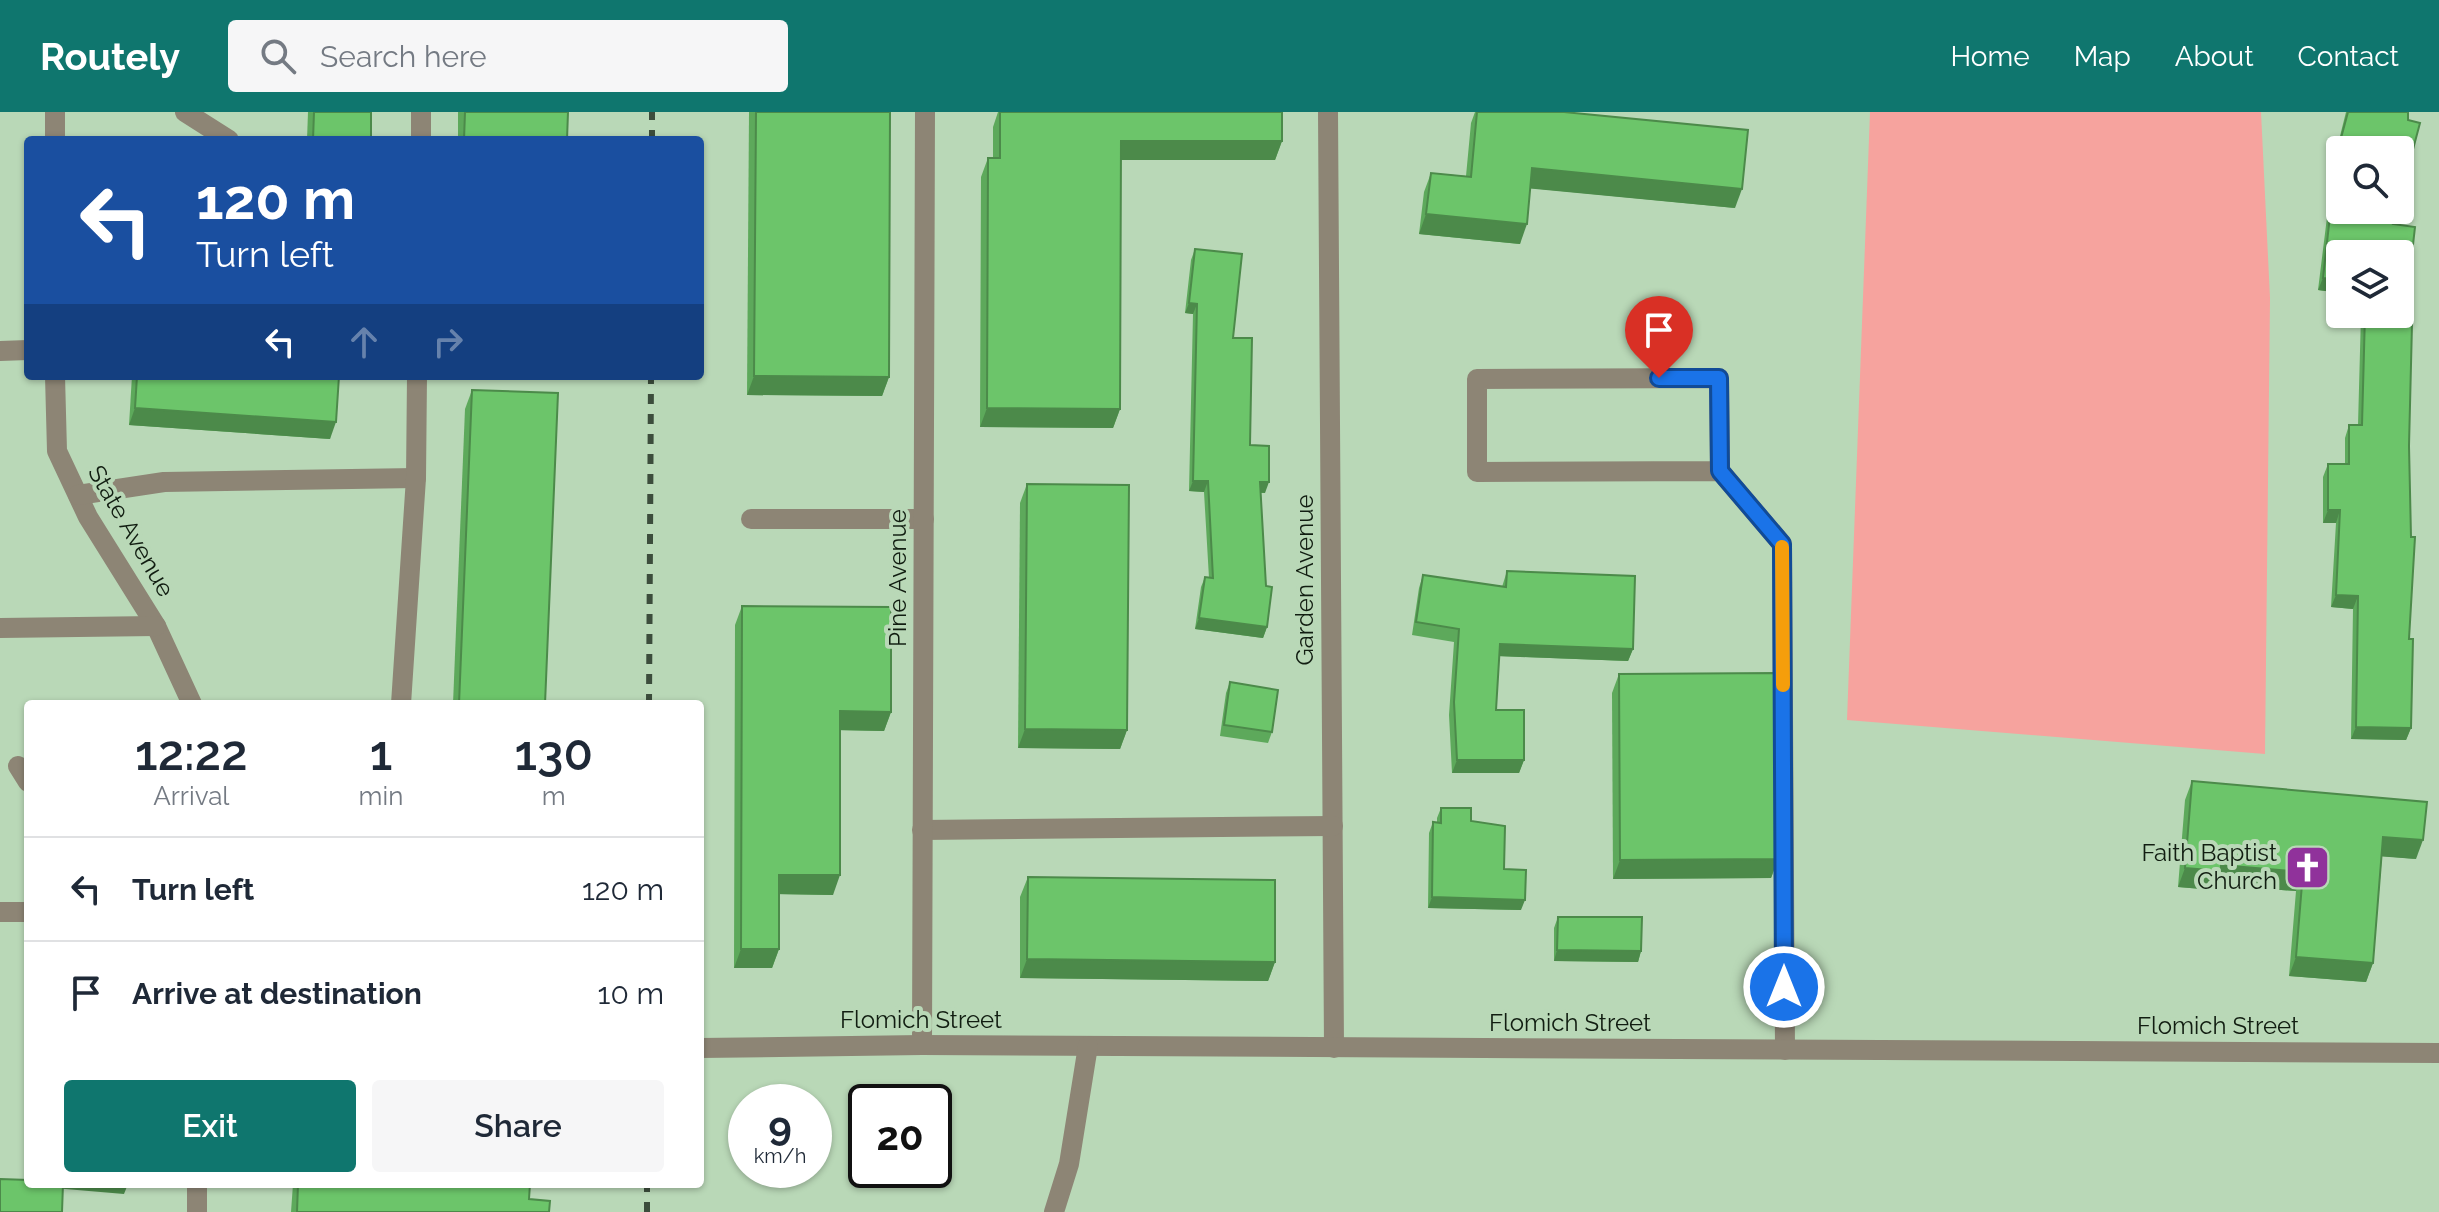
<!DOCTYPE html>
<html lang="en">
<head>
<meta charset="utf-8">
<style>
  :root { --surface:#fff; --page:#f6f6f7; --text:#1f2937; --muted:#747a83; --line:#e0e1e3; --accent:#0f766e }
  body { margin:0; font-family:Raleway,sans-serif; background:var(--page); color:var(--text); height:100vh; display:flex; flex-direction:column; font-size:30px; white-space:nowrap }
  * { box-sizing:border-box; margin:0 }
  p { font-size:26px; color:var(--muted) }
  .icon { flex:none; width:44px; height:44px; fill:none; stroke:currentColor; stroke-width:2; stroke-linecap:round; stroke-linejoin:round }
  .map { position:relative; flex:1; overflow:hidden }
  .panel { position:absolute; left:24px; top:588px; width:680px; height:488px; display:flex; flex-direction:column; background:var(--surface); border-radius:8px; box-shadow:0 2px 6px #0004 }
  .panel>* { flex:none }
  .hud { position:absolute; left:24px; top:24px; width:680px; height:244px; border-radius:8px; box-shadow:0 2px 6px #0004; background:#1a4fa0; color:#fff; overflow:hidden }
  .fabs { position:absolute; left:2326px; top:24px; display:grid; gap:16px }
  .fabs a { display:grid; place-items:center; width:88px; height:88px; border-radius:8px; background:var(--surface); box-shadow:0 2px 6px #0004; font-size:40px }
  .speed { position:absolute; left:728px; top:972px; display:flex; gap:16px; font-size:40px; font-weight:700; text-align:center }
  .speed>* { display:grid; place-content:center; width:104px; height:104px; border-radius:50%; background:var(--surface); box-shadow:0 2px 6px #0004; line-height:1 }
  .speed small { font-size:20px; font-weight:400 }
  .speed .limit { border:4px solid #111; border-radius:12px; background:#fff; color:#111 }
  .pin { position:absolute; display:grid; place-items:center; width:68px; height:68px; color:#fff; margin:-82px -34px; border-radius:50% 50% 50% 0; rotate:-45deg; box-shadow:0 0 8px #0007 }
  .pin .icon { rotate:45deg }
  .me { position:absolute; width:88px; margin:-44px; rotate:0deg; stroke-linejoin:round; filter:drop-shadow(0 0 6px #0008) }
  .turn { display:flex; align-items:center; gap:28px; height:168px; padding:0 40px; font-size:36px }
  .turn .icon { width:104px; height:104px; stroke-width:2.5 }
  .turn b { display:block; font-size:56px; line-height:68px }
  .lanes { display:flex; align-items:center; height:76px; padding:0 40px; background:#0003; justify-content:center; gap:40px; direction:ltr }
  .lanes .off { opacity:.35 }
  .eta { display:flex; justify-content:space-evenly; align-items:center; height:136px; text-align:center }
  .eta b { font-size:48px; font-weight:600; line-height:56px }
  .action { display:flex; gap:16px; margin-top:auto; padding:16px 40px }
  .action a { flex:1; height:92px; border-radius:8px; background:var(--accent); color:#fff; font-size:32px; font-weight:600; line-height:92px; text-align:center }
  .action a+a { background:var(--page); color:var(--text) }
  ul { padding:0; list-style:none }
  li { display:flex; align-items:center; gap:24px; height:104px; padding:0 40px; border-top:2px solid var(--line) }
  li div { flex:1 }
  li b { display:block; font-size:30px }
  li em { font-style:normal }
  header { display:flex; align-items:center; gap:48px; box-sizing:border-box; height:112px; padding:0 40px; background:var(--accent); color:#fff }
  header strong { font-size:38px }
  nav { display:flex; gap:44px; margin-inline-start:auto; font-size:28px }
  .search { width:560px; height:72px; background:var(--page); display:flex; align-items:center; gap:20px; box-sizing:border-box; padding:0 28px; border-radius:8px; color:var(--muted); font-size:30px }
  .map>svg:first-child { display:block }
</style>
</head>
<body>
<header>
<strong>Routely</strong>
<div class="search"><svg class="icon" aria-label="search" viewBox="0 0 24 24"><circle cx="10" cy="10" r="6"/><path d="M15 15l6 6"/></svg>Search here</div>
<nav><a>Home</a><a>Map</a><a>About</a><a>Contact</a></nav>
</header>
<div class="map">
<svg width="2439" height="1100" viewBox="0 0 2439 1100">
  <rect width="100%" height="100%" fill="#b9d8b7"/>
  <polygon fill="#f6a39e" points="1870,0 2261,0 2270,186 2265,642 1847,608"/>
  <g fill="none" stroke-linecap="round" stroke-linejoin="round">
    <g stroke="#8d8575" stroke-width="20">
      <polyline points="185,0 229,28"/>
      <polyline points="1328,0 1334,936"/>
      <polyline points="55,28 55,0"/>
      <polyline points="421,28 421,0"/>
      <polyline points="0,239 28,238"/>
      <polyline points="55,264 57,339 88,405 156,514 192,592"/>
      <polyline points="1720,359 1719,266 1477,267 1477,360 1720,359 1782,432 1785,938"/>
      <polyline points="78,383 164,370 416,366"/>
      <polyline points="751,407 924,407"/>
      <polyline points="0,516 156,514"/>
      <polyline points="401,592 416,366 417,264"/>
      <polyline points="18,654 28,670"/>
      <polyline points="922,718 1333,714"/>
      <polyline points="0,800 28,800"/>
      <polyline points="922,933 925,0"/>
      <polyline points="700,936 922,933 2439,941"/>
      <polyline points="197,1100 197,1072"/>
      <polyline points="1054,1100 1069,1052 1088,934"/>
    </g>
    <g stroke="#3c4d3c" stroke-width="6" stroke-dasharray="10 10" stroke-linecap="butt">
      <polyline points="652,28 652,0"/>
      <polyline points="649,592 651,264"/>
      <polyline points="647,1100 647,1072"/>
    </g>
  </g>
  <g fill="#5da95b">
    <polygon points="308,0 371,0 371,28 307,28"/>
    <polygon points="458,0 568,0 567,28 458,28"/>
    <polygon points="749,0 890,0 889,265 882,284 747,283"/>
    <polygon points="998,0 1282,0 1282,29 1275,48 1121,48 1120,297 1113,316 980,315 981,65 988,46 993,46 993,15"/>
    <polygon points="1475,0 1564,0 1735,96 1530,76 1520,132 1419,122 1424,80 1431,61 1466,64 1471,11"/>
    <polygon points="2346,0 2408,0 2393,112 2404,212 2409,334 2409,527 2411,616 2406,628 2351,627 2353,497 2331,495 2336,411 2323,411 2323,365 2328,352 2345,352 2345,326 2349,313 2358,313 2361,202 2400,202 2340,142 2340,181 2318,178 2330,81 2326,80"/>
    <polygon points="1195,137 1233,226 1250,333 1265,381 1261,381 1267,515 1263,526 1195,517 1201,475 1205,465 1209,466 1204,380 1189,379 1193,202 1185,201 1191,148"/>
    <polygon points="132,264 339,264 330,327 129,313"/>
    <polygon points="472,278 545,592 453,592 465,297"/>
    <polygon points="1027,372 1127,618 1120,637 1018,636 1020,391"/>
    <polygon points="1507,459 1633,537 1628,549 1499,544 1496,598 1524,648 1519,661 1452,661 1449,603 1454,530 1412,523 1419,476 1423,463 1502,475"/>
    <polygon points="742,494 891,600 884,619 840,618 833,783 779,782 779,837 772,856 734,856 735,513"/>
    <polygon points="1619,562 1778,747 1771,766 1613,767 1612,581"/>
    <polygon points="1230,570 1272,620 1268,631 1220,624 1226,581"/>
    <polygon points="2192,669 2416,747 2382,744 2373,851 2366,870 2289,864 2296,779 2216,773 2214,778 2178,775 2185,688"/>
    <polygon points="1441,696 1471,709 1504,757 1521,798 1428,796 1429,721 1433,710 1437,711 1437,706"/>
    <polygon points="1028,765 1275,850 1268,869 1020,866 1020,785"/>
    <polygon points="1558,805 1641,839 1638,850 1554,849 1554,816"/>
    <polygon points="293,1072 530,1072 529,1087 549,1100 291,1100"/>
  </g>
  <g fill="#4c8a4a">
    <polygon points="1121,29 1282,29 1275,48 1114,48"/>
    <polygon points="1532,56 1742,77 1735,96 1525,76"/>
    <polygon points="1426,102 1527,112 1520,132 1419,122"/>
    <polygon points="2323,166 2340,168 2340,181 2318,178"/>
    <polygon points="1189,191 1197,192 1193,202 1185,201"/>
    <polygon points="754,264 889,265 882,284 747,283"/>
    <polygon points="135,296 336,310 330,327 129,313"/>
    <polygon points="987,296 1120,297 1113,316 980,315"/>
    <polygon points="1193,369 1208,369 1204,380 1189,379"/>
    <polygon points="1260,370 1269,370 1265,381 1257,380"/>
    <polygon points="2328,398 2340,398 2336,411 2323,411"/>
    <polygon points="2336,483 2358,484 2353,497 2331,495"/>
    <polygon points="1199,506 1267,515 1263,526 1195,517"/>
    <polygon points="1500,532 1633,537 1628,549 1496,544"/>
    <polygon points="840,599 891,600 884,619 833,618"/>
    <polygon points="2356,615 2411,616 2406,628 2351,627"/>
    <polygon points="1025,617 1127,618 1120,637 1018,636"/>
    <polygon points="1457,648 1524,648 1519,661 1452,661"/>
    <polygon points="2383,725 2423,728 2416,747 2376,744"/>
    <polygon points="1778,747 1771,766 1613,767 1620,748"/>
    <polygon points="2221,753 2303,760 2296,779 2216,773 2214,778 2178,775 2185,756"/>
    <polygon points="779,763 840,763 833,783 772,782"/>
    <polygon points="1432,785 1525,788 1521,798 1428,796"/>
    <polygon points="741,837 779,837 772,856 734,856"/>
    <polygon points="1557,838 1641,839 1638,850 1554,849"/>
    <polygon points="2296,845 2373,851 2366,870 2289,864"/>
    <polygon points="1027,847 1275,850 1268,869 1020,866"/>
    <polygon points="43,1072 128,1072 124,1082 42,1075"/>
  </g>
  <g fill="#6cc56a" stroke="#4c8a4a" stroke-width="2">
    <polygon points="314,0 371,0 371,28 313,28"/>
    <polygon points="465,0 568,0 567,28 464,28"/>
    <polygon points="756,0 890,0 889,265 754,264"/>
    <polygon points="1000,0 1282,0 1282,29 1121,29 1120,297 987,296 988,46 1000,46"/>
    <polygon points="1477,0 1564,0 1748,18 1742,77 1532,56 1527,112 1426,102 1431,61 1471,65"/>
    <polygon points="2348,0 2408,0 2408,8 2420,11 2400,86 2400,38 2340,38 2340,98 2397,98 2393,112 2415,115 2404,212 2412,212 2409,334 2411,425 2415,425 2409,527 2413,527 2411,616 2356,615 2358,484 2336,483 2340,398 2328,398 2328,352 2349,352 2349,313 2362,313 2365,202 2400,202 2400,142 2340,142 2340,168 2323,166 2334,68 2330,67"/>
    <polygon points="1195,137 1242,142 1233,226 1252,226 1250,333 1269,334 1269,370 1260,370 1266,474 1272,475 1267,515 1199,506 1205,465 1213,466 1208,369 1193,369 1197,192 1189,191"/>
    <polygon points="137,264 339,264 336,310 135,296"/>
    <polygon points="472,278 558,281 545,592 459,592"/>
    <polygon points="1027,372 1129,373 1127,618 1025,617"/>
    <polygon points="1507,459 1635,464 1633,537 1500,532 1496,598 1524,598 1524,648 1457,648 1454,590 1459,517 1416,510 1423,463 1506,475"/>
    <polygon points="742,494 891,495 891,600 840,599 840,763 779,763 779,837 741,837"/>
    <polygon points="1777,561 1778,747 1620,748 1619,562"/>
    <polygon points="1230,570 1278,578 1272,620 1224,613"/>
    <polygon points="2192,669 2427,690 2423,728 2383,725 2373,851 2296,845 2303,760 2221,753 2221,759 2185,756"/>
    <polygon points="1441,696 1471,696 1471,709 1505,714 1504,757 1526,758 1525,788 1432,785 1433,710 1441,711"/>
    <polygon points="1028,765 1275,768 1275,850 1027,847"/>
    <polygon points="1558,805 1642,805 1641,839 1557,838"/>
    <polygon points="0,1067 28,1068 28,1072 63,1072 62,1100 0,1100"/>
    <polygon points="298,1072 530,1072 529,1087 550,1089 549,1100 297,1100"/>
  </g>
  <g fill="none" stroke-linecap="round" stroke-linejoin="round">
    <defs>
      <polyline id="route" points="1659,266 1719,266 1720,359 1782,432 1784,875"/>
    </defs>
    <use href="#route" stroke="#114b97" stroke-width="20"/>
    <use href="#route" stroke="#1a73e8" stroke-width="14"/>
    <polyline stroke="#f59e0b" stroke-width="14" points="1782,435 1783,573"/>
  </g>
  <defs>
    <symbol id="church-square" viewBox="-11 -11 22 22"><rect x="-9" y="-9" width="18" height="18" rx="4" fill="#90329b" stroke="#b9d8b7"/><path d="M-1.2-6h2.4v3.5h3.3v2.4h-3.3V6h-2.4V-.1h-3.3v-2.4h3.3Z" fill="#fff"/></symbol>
  </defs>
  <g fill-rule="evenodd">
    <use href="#church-square" x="2282" y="730" width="51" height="51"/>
  </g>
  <g text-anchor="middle" stroke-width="8" stroke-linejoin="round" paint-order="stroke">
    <g font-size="24" fill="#111d11" stroke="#b9d8b7">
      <text transform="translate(131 419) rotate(60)" y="8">State Avenue</text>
      <text transform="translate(898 466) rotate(-90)" y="8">Pine Avenue</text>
      <text transform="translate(1305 468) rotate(-90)" y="8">Garden Avenue</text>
      <text x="921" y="916">Flomich Street</text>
      <text x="1570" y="919">Flomich Street</text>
      <text x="2218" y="922">Flomich Street</text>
    </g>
    <g font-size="24" fill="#111d11" stroke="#b9d8b7" text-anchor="end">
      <text x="2277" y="749">Faith Baptist<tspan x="2277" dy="28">Church</tspan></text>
    </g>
  </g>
</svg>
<div class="fabs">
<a><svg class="icon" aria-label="search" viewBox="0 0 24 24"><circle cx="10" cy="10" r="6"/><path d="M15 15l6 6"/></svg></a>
<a><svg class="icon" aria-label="layers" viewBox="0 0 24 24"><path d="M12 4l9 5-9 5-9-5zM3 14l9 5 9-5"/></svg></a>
</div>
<div class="speed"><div>9<small>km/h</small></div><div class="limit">20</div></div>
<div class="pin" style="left:1659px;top:266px;background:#d93025"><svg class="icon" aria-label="arrive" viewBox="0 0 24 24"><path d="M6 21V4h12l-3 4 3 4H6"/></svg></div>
<svg class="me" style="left:1784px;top:875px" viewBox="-20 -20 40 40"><circle r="17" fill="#1a73e8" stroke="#fff" stroke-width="3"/><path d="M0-11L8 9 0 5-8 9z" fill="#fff"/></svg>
<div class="hud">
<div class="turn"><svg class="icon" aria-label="left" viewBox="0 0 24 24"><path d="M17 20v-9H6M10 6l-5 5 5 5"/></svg><div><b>120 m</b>Turn left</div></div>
<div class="lanes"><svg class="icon" aria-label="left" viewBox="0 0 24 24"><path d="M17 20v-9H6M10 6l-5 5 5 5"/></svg><svg class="icon off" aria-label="ahead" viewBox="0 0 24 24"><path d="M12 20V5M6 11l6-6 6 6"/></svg><svg class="icon off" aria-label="right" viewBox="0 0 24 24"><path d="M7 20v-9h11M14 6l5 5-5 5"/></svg></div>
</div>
<section class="panel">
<div class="eta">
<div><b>12:22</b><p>Arrival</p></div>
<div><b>1</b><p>min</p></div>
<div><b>130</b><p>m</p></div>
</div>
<ul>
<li><svg class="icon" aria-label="left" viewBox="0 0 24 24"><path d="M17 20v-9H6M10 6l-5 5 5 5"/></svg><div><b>Turn left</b></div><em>120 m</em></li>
<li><svg class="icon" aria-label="arrive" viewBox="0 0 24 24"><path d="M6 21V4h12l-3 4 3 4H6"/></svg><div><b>Arrive at destination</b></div><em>10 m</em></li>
</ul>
<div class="action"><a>Exit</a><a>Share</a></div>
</section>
</div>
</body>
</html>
